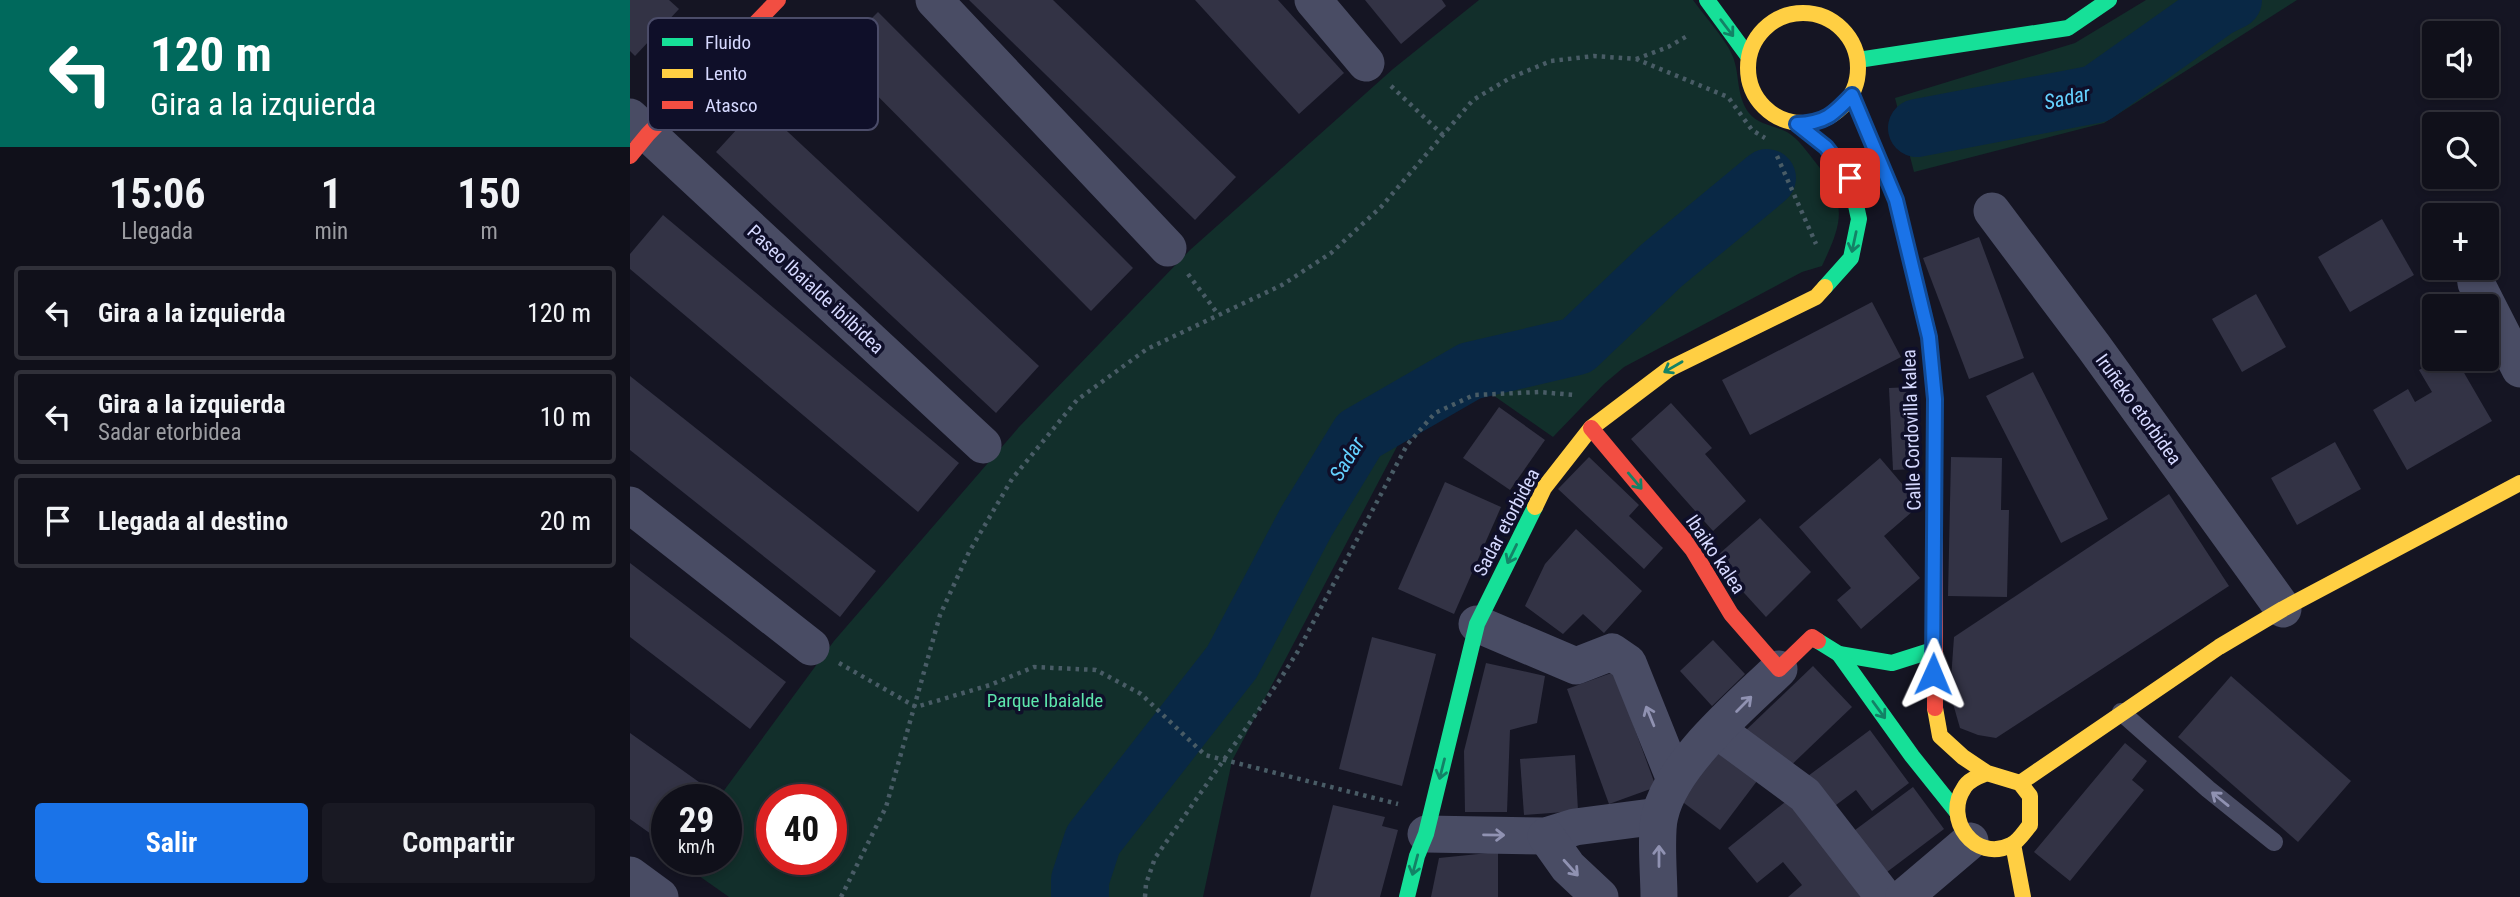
<!DOCTYPE html>
<html lang="es">
<head>
<meta charset="utf-8">
<style>
  :root { --surface:#10101a; --page:#191923; --text:#f1f3f6; --muted:#9c9da2; --line:#303039; --accent:#1a73e8 }
  body { margin:0; font-family:"Roboto Condensed",sans-serif; background:var(--page); color:var(--text); height:100vh; display:flex; flex-direction:column; font-size:26px; white-space:nowrap }
  * { box-sizing:border-box; margin:0 }
  p { font-size:23px; color:var(--muted) }
  .icon { flex:none; width:38px; height:38px; fill:none; stroke:currentColor; stroke-width:2; stroke-linecap:round; stroke-linejoin:round }
  .map { position:relative; flex:1; overflow:hidden }
  .details { display:flex; flex-direction:column; background:var(--surface); width:630px }
  .details>* { flex:none }
  .banner { background:#00695c; color:#fff; overflow:hidden }
  .tools { position:absolute; left:1792px; top:21px; display:grid; gap:14px }
  .tools a { display:grid; place-items:center; width:77px; height:77px; border-radius:7px; background:var(--surface); box-shadow:0 4px 10px #0003,0 0 0 2px var(--line); font-size:35px }
  .speed { position:absolute; left:21px; top:784px; display:flex; gap:14px; font-size:35px; font-weight:700; text-align:center }
  .speed>* { display:grid; place-content:center; width:91px; height:91px; border-radius:50%; background:var(--surface); box-shadow:0 4px 10px #0003,0 0 0 2px var(--line); line-height:1 }
  .speed small { font-size:18px; font-weight:400 }
  .speed .limit { border:10px solid #d22; background:#fff; color:#111 }
  .pin { position:absolute; display:grid; place-items:center; width:60px; height:60px; color:#fff; margin:-30px; border-radius:14px; box-shadow:0 4px 10px #0006 }
  .me { position:absolute; width:77px; margin:-38px; rotate:1deg; stroke-linejoin:round; filter:drop-shadow(0 0 5px #0008) }
  .turn { display:flex; align-items:center; gap:24px; height:147px; padding:0 35px; font-size:32px }
  .turn .icon { width:91px; height:91px; stroke-width:2.5 }
  .turn b { display:block; font-size:49px; line-height:60px }
  .eta { display:flex; justify-content:space-evenly; align-items:center; height:119px; text-align:center }
  .eta b { font-size:42px; font-weight:700; line-height:49px }
  .button { display:flex; gap:14px; margin-top:auto; padding:14px 35px }
  .button a { flex:1; height:80px; border-radius:7px; background:var(--accent); color:#fff; font-size:28px; font-weight:700; line-height:80px; text-align:center }
  .button a+a { background:var(--page); color:var(--text) }
  ul { padding:0; list-style:none }
  li { display:flex; align-items:center; gap:21px; height:94px; margin:0 14px 10px; padding:0 21px; border:4px solid var(--line); border-radius:7px }
  li div { flex:1 }
  li b { display:block; font-size:26px }
  li em { font-style:normal }
  main { display:flex; flex:1; min-height:0 }
  .map>svg:first-child { display:block }
</style>
</head>
<body>
<main>
<section class="details">
<div class="banner">
<div class="turn"><svg class="icon" aria-label="left" viewBox="0 0 24 24"><path d="M17 20v-9H6M10 6l-5 5 5 5"/></svg><div><b>120 m</b>Gira a la izquierda</div></div>
</div>
<div class="eta">
<div><b>15:06</b><p>Llegada</p></div>
<div><b>1</b><p>min</p></div>
<div><b>150</b><p>m</p></div>
</div>
<ul>
<li><svg class="icon" aria-label="left" viewBox="0 0 24 24"><path d="M17 20v-9H6M10 6l-5 5 5 5"/></svg><div><b>Gira a la izquierda</b></div><em>120 m</em></li>
<li><svg class="icon" aria-label="left" viewBox="0 0 24 24"><path d="M17 20v-9H6M10 6l-5 5 5 5"/></svg><div><b>Gira a la izquierda</b><p>Sadar etorbidea</p></div><em>10 m</em></li>
<li><svg class="icon" aria-label="arrive" viewBox="0 0 24 24"><path d="M6 21V4h12l-3 4 3 4H6"/></svg><div><b>Llegada al destino</b></div><em>20 m</em></li>
</ul>
<div class="button"><a>Salir</a><a>Compartir</a></div>
</section>
<div class="map">
<svg width="1890" height="897" viewBox="0 0 1890 897">
  <rect width="100%" height="100%" fill="#151523"/>
  <g fill="#122f2b" fill-rule="evenodd">
    <path d="M849,0H1063C1073,14 1098,42 1103,57C1110,75 1106,96 1119,113C1127,124 1145,126 1157,132C1168,138 1178,153 1186,163C1218,204 1213,221 1192,266L1172,272L994,367L974,384L923,437L850,386L803,401L771,439L602,761L573,897H99L45,859H96V800H87L204,641L389,427L560,250L763,69ZM142,800H201V859H142Z"/>
    <polygon points="1516,0 1667,0 1474,123 1284,172 1265,98 1445,43"/>
  </g>
  <g fill="none" stroke-linecap="round" stroke-linejoin="round">
    <g stroke="#092845" stroke-width="58">
      <polyline points="1287,128 1466,94 1587,8 1603,0"/>
      <polyline points="450,897 450,880 463,840 602,662 676,522 729,435 840,371 947,346 1032,265 1137,178"/>
    </g>
  </g>
  <g fill="#333345">
    <polygon points="0,0 39,0 49,9 5,56 0,51"/>
    <polygon points="339,0 423,0 606,177 565,220"/>
    <polygon points="565,0 648,0 714,73 669,114"/>
    <polygon points="735,0 812,0 816,6 771,44"/>
    <polygon points="248,12 503,268 461,311 206,54"/>
    <polygon points="129,105 409,366 366,413 86,152"/>
    <polygon points="33,215 329,463 288,512 0,269 0,254"/>
    <polygon points="1752,219 1784,275 1720,312 1688,257"/>
    <polygon points="1349,237 1394,358 1339,379 1293,258"/>
    <polygon points="1626,294 1656,347 1612,372 1582,319"/>
    <polygon points="1242,302 1271,357 1120,435 1092,380"/>
    <polygon points="1809,359 1826,359 1862,421 1777,470 1743,410 1778,389 1785,402 1802,392 1789,370"/>
    <polygon points="1403,372 1478,519 1431,543 1356,396"/>
    <polygon points="0,376 246,571 210,617 0,450"/>
    <polygon points="1281,387 1285,469 1263,470 1259,388"/>
    <polygon points="1041,403 1082,448 1075,454 1116,501 1083,531 1001,439"/>
    <polygon points="869,407 915,440 880,490 833,458"/>
    <polygon points="1705,442 1731,489 1667,525 1641,478"/>
    <polygon points="959,457 1009,505 999,516 1033,548 1014,569 928,489"/>
    <polygon points="1321,457 1372,458 1371,510 1379,510 1377,597 1318,596"/>
    <polygon points="1250,458 1290,505 1254,536 1290,578 1231,629 1207,600 1221,588 1169,527"/>
    <polygon points="815,482 871,507 824,614 768,589"/>
    <polygon points="1539,494 1599,586 1366,738 1348,735 1330,728 1320,693 1324,637"/>
    <polygon points="1130,518 1181,572 1136,617 1095,572 1089,554"/>
    <polygon points="946,529 1012,591 974,633 953,614 933,634 895,606 915,564"/>
    <polygon points="0,563 156,682 120,729 0,637"/>
    <polygon points="742,637 806,654 772,786 709,769"/>
    <polygon points="1083,640 1115,674 1082,706 1050,671"/>
    <polygon points="856,663 915,676 907,723 880,730 877,812 835,812 834,751"/>
    <polygon points="1183,666 1222,707 1153,773 1114,732"/>
    <polygon points="984,672 1026,787 979,804 937,689"/>
    <polygon points="1601,676 1721,781 1668,842 1548,737"/>
    <polygon points="1240,730 1279,783 1242,811 1226,790 1202,808 1178,776"/>
    <polygon points="0,733 76,787 66,800 37,800 35,844 0,819"/>
    <polygon points="1495,743 1517,761 1502,780 1514,790 1440,881 1404,852"/>
    <polygon points="1090,747 1130,777 1090,830 1050,800"/>
    <polygon points="945,755 948,811 894,815 890,759"/>
    <polygon points="1283,787 1314,829 1253,875 1221,833"/>
    <polygon points="1160,798 1233,897 1158,897 1172,885 1153,862 1127,883 1098,848"/>
    <polygon points="703,805 755,817 752,826 768,830 750,897 680,897"/>
    <polygon points="868,852 868,897 801,897 809,858"/>
  </g>
  <g fill="none" stroke-linecap="round" stroke-linejoin="round">
    <g stroke="#495c66" stroke-width="4.5" stroke-dasharray="3.5 5" stroke-linecap="butt">
      <polyline points="1006,59 1038,47 1059,35"/>
      <polyline points="761,86 814,136"/>
      <polyline points="1147,156 1186,244"/>
      <polyline points="558,274 588,314"/>
      <polyline points="209,663 286,707 360,685 404,667 466,670 511,694 575,755 768,804"/>
      <polyline points="211,897 256,807 310,615 339,552 382,479 447,400 517,349 652,285 701,253 751,207 843,100 880,78 921,61 964,56 1006,59 1098,97 1122,130 1135,138"/>
      <polyline points="515,897 516,884 525,858 649,681 668,651 777,445 805,413 844,395 909,392 944,395"/>
    </g>
    <polyline stroke="#494c64" stroke-width="18" points="1491,712 1578,789 1644,842"/>
    <g stroke="#494c64" stroke-width="37">
      <polyline points="304,0 538,248"/>
      <polyline points="683,0 736,63"/>
      <polyline points="0,117 353,445"/>
      <polyline points="1362,211 1464,347 1653,609"/>
      <polyline points="1844,268 1846,283 1890,369"/>
      <polyline points="0,505 181,647"/>
      <polyline points="847,624 946,666 982,652 998,663 1045,780"/>
      <polyline points="1087,730 1175,795 1254,897"/>
      <polyline points="796,834 916,836 945,827 1029,816"/>
      <polyline points="916,836 938,867 970,897"/>
      <polyline points="0,875 30,897"/>
      <path d="M1029,897C1029,876 1025,833 1030,815C1042,763 1111,706 1149,669"/>
      <polyline points="1274,897 1340,841"/>
    </g>
    <g stroke="#16e098" stroke-width="16">
      <polyline points="1077,0 1118,56"/>
      <polyline points="1228,60 1438,28 1479,0"/>
      <polyline points="1222,95 1266,200 1299,336 1305,399 1305,437"/>
      <polyline points="1167,124 1196,147 1220,178 1229,219 1221,258 1195,287"/>
      <polyline points="1188,641 1209,654 1262,663 1303,650"/>
      <polyline points="1209,654 1282,756 1326,811"/>
      <polyline points="777,897 787,856 796,834 847,624 905,507"/>
    </g>
    <g stroke="#ffcf43" stroke-width="16">
      <circle cx="1173" cy="68" r="55"/>
      <polyline points="905,507 914,488 961,428 1039,369 1186,297 1195,287"/>
      <path d="M1305,708L1310,736L1333,757L1357,773L1390,783L1400,796V825C1394,832 1389,841 1381,845C1345,863 1313,819 1334,788C1338,780 1349,776 1357,773"/>
      <polyline points="1390,783 1589,647 1653,609 1890,483"/>
      <polyline points="1383,844 1393,897"/>
    </g>
    <g stroke="#f24e42" stroke-width="16">
      <polyline points="0,156 18,134 148,0"/>
      <polyline points="961,428 1062,549 1101,614 1149,669 1182,637 1188,641"/>
      <polyline points="1305,708 1305,437"/>
    </g>
  </g>
  <defs><path id="oneway-shaft" d="M-6 0H5M1.5-3L5.5 0L1.5 3" fill="none" stroke-width="1.6" stroke-linecap="round" stroke-linejoin="round" transform="scale(1.75)"/></defs>
  <g stroke="#138266">
    <use href="#oneway-shaft" transform="translate(1097 28) rotate(53)"/>
    <use href="#oneway-shaft" transform="translate(1224 242) rotate(102)"/>
    <use href="#oneway-shaft" transform="translate(1043 367) rotate(150)"/>
    <use href="#oneway-shaft" transform="translate(1005 481) rotate(50)"/>
    <use href="#oneway-shaft" transform="translate(882 554) rotate(116)"/>
    <use href="#oneway-shaft" transform="translate(1249 710) rotate(54)"/>
    <use href="#oneway-shaft" transform="translate(812 769) rotate(104)"/>
    <use href="#oneway-shaft" transform="translate(785 865) rotate(105)"/>
  </g>
  <g stroke="#9092b2">
    <use href="#oneway-shaft" transform="translate(1114 704) rotate(-45)"/>
    <use href="#oneway-shaft" transform="translate(1020 716) rotate(-112)"/>
    <use href="#oneway-shaft" transform="translate(1590 799) rotate(-141)"/>
    <use href="#oneway-shaft" transform="translate(864 835) rotate(1)"/>
    <use href="#oneway-shaft" transform="translate(1029 856) rotate(-90)"/>
    <use href="#oneway-shaft" transform="translate(941 868) rotate(48)"/>
  </g>
  <g fill="none" stroke-linecap="round" stroke-linejoin="round">
    <defs>
      <path id="route" d="M1220,178L1196,147L1167,124C1195,123 1203,115 1222,95L1266,200L1299,337L1305,399L1303,674"/>
    </defs>
    <use href="#route" stroke="#114b97" stroke-width="18"/>
    <use href="#route" stroke="#1a73e8" stroke-width="12"/>
  </g>
  <g text-anchor="middle" stroke-width="7" stroke-linejoin="round" paint-order="stroke">
    <g font-size="19" fill="#d6d9ff" stroke="#0f0f29">
      <text transform="translate(186 289) rotate(43)" y="7">Paseo Ibaialde ibilbidea</text>
      <text transform="translate(1509 409) rotate(54)" y="7">Iruñeko etorbidea</text>
      <text transform="translate(1281 430) rotate(-92)" y="7">Calle Cordovilla kalea</text>
      <text transform="translate(876 522) rotate(-62)" y="7">Sadar etorbidea</text>
      <text transform="translate(1086 554) rotate(56)" y="7">Ibaiko kalea</text>
    </g>
    <g font-size="19" fill="#5de5ac" stroke="#0f0f29">
      <text x="415" y="707">Parque Ibaialde</text>
    </g>
    <g font-size="21" font-style="italic" fill="#64d1ff" stroke="#0f0f29">
      <text transform="translate(1437 98) rotate(-12)" y="7">Sadar</text>
      <text transform="translate(717 459) rotate(-58)" y="7">Sadar</text>
    </g>
  </g>
  <rect x="18" y="18" width="230" height="112" rx="10" fill="#0f0f29" stroke="#4b4c69" stroke-width="2"/>
  <rect x="32" y="38" width="31" height="8" fill="#16e098"/>
  <rect x="32" y="69" width="31" height="9" fill="#ffcf43"/>
  <rect x="32" y="101" width="31" height="8" fill="#f24e42"/>
  <g font-size="19" fill="#d6d9ff">
    <text x="75" y="49">Fluido</text>
    <text x="75" y="80">Lento</text>
    <text x="75" y="112">Atasco</text>
  </g>
</svg>
<div class="tools">
<a><svg class="icon" aria-label="sound" viewBox="0 0 24 24"><path d="M4 9h4l5-4v14l-5-4H4zM17 9q2 3 0 6"/></svg></a>
<a><svg class="icon" aria-label="search" viewBox="0 0 24 24"><circle cx="10" cy="10" r="6"/><path d="M15 15l6 6"/></svg></a>
<a>+</a>
<a>−</a>
</div>
<div class="speed"><div>29<small>km/h</small></div><div class="limit">40</div></div>
<div class="pin" style="left:1220px;top:178px;background:#d93025"><svg class="icon" aria-label="arrive" viewBox="0 0 24 24"><path d="M6 21V4h12l-3 4 3 4H6"/></svg></div>
<svg class="me" style="left:1303px;top:674px" viewBox="-20 -20 40 40"><path d="M0-17L14 15 0 8-14 15z" fill="#1a73e8" stroke="#fff" stroke-width="4"/></svg>
</div>
</main>
</body>
</html>
